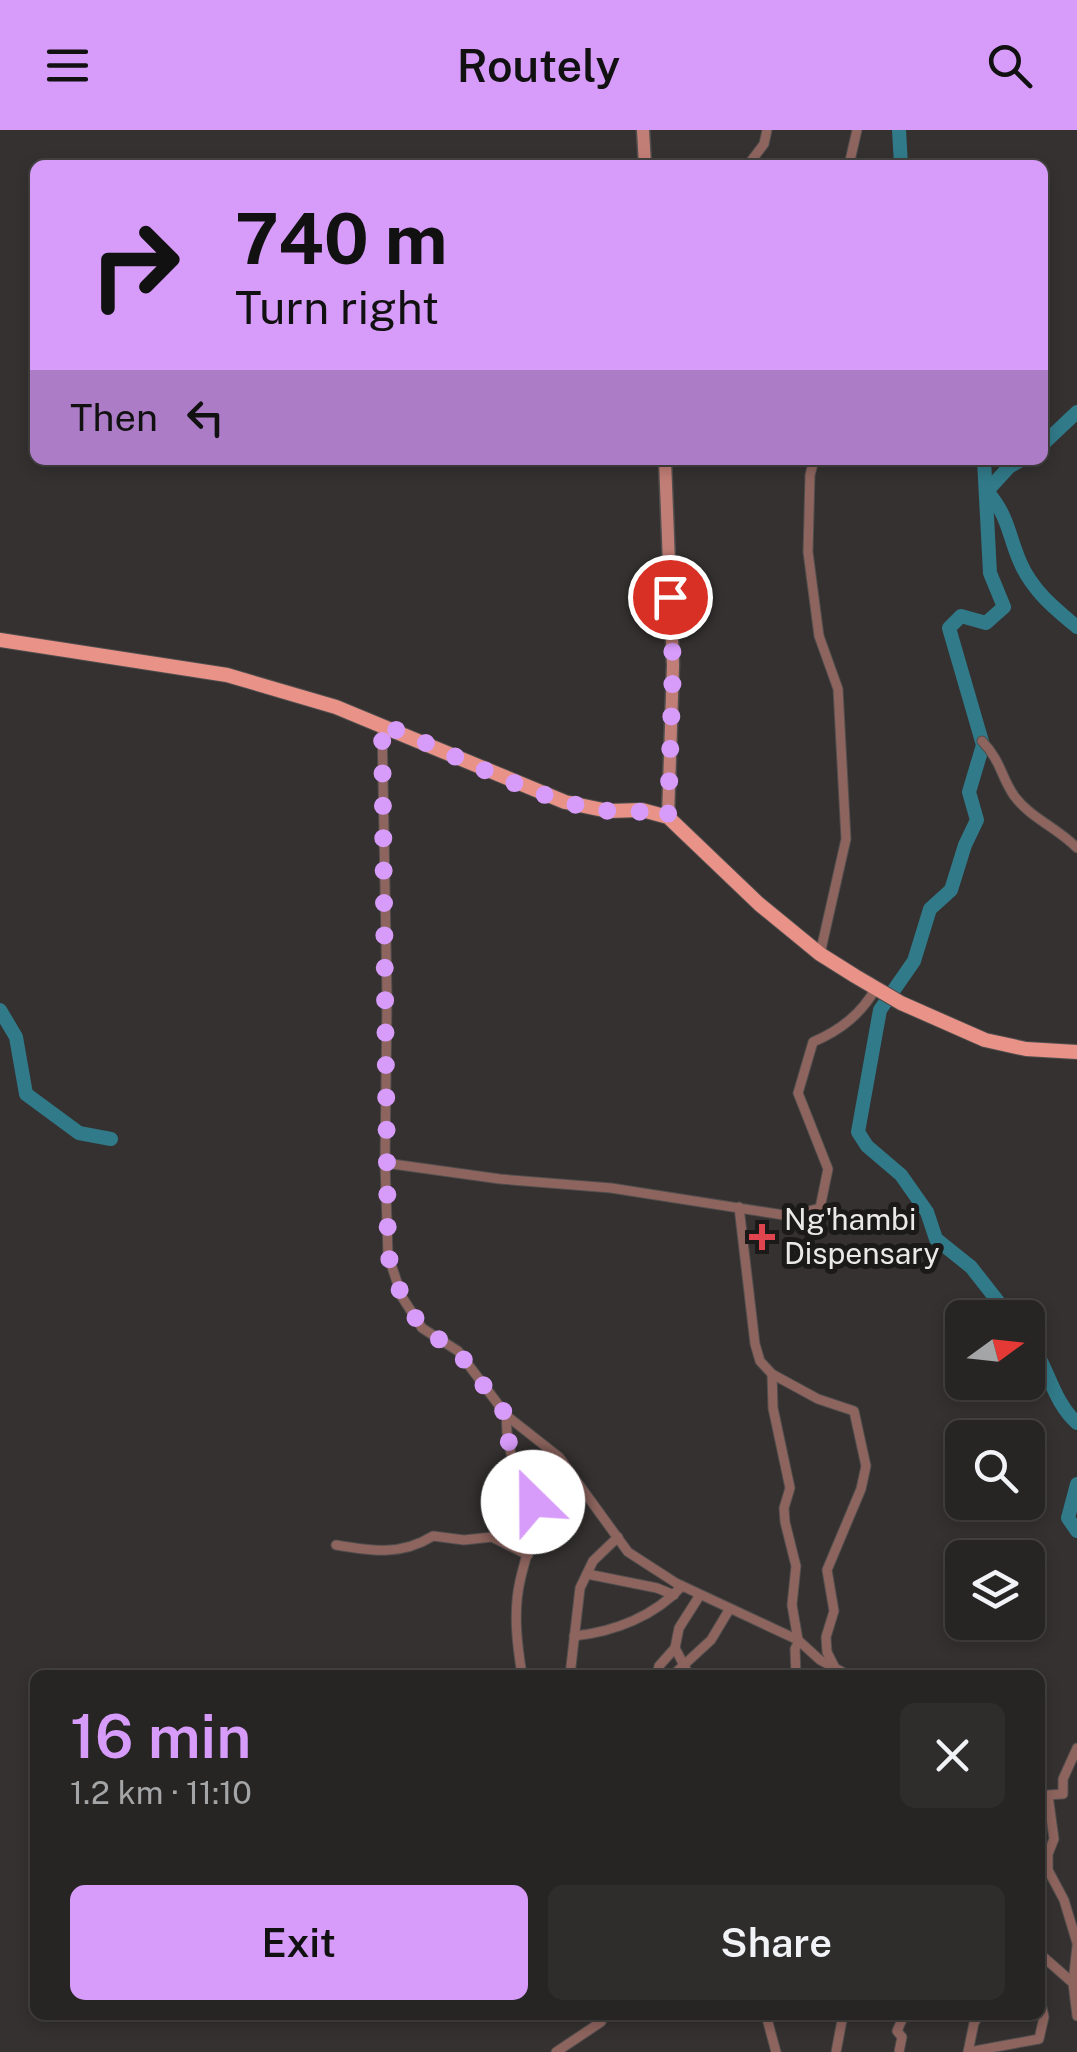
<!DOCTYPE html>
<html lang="en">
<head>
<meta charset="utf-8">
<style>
  :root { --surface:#272524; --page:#2f2d2c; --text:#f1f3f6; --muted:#a4a5a6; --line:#434241; --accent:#d79bf9 }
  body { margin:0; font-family:"Public Sans",sans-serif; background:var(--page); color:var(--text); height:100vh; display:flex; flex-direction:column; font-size:38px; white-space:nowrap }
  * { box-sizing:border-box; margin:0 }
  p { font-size:32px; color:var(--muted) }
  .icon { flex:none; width:55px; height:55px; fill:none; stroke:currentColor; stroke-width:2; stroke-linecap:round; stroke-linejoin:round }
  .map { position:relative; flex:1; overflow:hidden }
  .panel { position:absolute; left:30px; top:1540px; width:1015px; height:350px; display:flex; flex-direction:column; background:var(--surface); border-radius:15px; box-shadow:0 5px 15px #0003,0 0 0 2px var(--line) }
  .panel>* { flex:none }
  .top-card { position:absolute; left:30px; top:30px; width:1018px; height:305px; border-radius:15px; box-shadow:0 5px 15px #0003,0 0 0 2px var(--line); background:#d79bf9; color:#111; overflow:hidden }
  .needle { width:65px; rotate:75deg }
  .buttons { position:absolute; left:945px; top:1170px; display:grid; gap:20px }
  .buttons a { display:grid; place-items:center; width:100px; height:100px; border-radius:15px; background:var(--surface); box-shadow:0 5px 15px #0003,0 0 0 2px var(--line); font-size:50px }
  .pin { position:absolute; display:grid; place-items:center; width:85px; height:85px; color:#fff; margin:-42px; border:5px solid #fff; border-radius:50%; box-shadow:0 2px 10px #0007 }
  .me { position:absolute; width:110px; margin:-55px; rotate:337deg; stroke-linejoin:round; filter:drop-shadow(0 0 8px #0008) }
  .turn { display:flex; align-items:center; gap:35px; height:210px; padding:0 40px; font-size:45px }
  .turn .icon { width:130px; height:130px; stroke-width:2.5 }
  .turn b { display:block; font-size:70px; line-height:85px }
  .then { display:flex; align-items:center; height:95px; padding:0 40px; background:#0003; gap:20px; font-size:38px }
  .round { display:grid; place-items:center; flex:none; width:105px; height:105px; border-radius:15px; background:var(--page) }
  .summary { display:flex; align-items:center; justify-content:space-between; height:170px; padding:0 40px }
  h1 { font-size:60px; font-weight:600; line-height:75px; color:var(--accent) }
  .button { display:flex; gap:20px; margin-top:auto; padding:20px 40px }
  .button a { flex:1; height:115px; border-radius:15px; background:var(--accent); color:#111; font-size:40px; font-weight:600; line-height:115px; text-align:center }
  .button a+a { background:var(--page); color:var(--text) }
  header { display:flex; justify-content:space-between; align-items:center; height:130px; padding:0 40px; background:var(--accent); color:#111; font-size:45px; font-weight:600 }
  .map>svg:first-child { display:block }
</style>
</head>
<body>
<header><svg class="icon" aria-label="menu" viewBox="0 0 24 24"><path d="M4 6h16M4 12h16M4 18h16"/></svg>Routely<svg class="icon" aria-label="search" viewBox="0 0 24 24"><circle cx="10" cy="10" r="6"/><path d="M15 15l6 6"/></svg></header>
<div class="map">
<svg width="1077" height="1922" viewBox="0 0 1077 1922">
  <rect width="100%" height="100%" fill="#343130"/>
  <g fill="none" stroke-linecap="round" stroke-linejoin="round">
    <g stroke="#317a89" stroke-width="14">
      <polyline points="899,0 901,35"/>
      <polyline points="1042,315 1077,282"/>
      <polyline points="984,330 990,443 1004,477 986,493 961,486 949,498 983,615 969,662 977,690 965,715 951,760 930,779 914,831 880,880 858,1002 867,1016 901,1045 927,1082 936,1109 971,1137 1011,1188"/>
      <path d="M1021,330L1009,337L987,361C1010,389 1007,402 1020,432C1032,460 1054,478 1077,497"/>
      <polyline points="0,880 16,907 26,964 79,1003 111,1009"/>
      <path d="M1028,1209C1048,1235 1052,1271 1077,1293"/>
      <polyline points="1077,1354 1068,1388 1077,1401"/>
    </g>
    <defs>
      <g id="street">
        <polyline points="748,35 764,14 767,0"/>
        <polyline points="849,35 857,0"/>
        <polyline points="814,330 810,345 808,422 819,506 838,559 846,709 820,824"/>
        <path d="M382,594L387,867L385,1033L500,1049L611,1058L790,1086L820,1078L828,1039L798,963L813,912C841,900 861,884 876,858"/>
        <path d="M982,611C1002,632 1001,648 1015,667C1032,689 1058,698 1077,718"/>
        <polyline points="385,1033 388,1125 402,1167 422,1198 458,1221 507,1286 559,1327 628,1422 676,1453 798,1510 820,1530 848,1545"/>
        <polyline points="739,1077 755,1214 760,1231 772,1244 773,1278 790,1358 784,1378 785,1392 796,1436 792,1475 798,1510"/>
        <polyline points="772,1244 818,1269 854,1281 866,1336 861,1359 827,1440 834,1481 826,1507 827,1522 835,1538"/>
        <path d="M507,1286C505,1302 510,1324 516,1339C522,1352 531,1359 533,1374C536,1402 526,1424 520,1451C513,1482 517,1514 522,1545"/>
        <path d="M336,1415C371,1421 401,1426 433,1406L464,1410L492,1407L528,1425"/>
        <polyline points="587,1444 657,1458 674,1465"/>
        <path d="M574,1506C614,1502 655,1486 682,1456"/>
        <polyline points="675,1518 689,1545"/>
        <polyline points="570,1545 580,1458 593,1431 618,1407"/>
        <polyline points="657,1545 659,1536 675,1518 679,1498 700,1465"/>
        <polyline points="673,1545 711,1510 729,1480"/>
        <polyline points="796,1545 795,1519 799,1511"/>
        <polyline points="1077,1618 1063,1649 1063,1664 1048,1665 1054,1709 1048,1724 1048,1740 1064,1770 1077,1813"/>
        <polyline points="1040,1824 1073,1853 1077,1886"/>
        <polyline points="1073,1853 1077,1816"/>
        <polyline points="766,1885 776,1922"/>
        <polyline points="556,1922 601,1892 604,1885"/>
        <polyline points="836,1922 843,1885"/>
        <polyline points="899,1922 902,1907 897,1901 904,1885"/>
        <polyline points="968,1922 974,1893 979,1885"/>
        <polyline points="969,1922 1039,1909 1044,1887 1040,1868"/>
      </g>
      <g id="secondary">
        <polyline points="643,0 645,35"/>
        <polyline points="665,330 673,535 668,687"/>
      </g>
      <polyline id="primary" points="0,510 227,545 336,577 565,672 608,681 642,680 668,687 759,774 820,824 855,846 901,873 985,910 1026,919 1077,922"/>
    </defs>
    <use href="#street" stroke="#514e4d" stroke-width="11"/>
    <use href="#secondary" stroke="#514e4d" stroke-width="15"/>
    <use href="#primary" stroke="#514e4d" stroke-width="16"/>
    <use href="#street" stroke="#8e645e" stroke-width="9"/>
    <use href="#secondary" stroke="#c17e76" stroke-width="12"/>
    <use href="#primary" stroke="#e89288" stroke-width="14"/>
  </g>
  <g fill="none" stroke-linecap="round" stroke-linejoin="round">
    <path stroke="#d79bf9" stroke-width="18" stroke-dasharray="0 32.4" d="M533,1372C524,1343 503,1318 507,1286L458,1222L422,1198L402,1167L388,1125L382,594C449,621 514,659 584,677C612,685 641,677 668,687L673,536L670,467"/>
  </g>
  <path fill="#e0444e" stroke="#1b1a19" stroke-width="4" d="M757 1092h10v10h10v10h-10v10h-10v-10h-10v-10h10z"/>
  <g text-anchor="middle" stroke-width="10" stroke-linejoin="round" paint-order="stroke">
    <g font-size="30" fill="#eae8e8" stroke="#1b1a19" text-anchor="start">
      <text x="784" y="1100">Ng'hambi<tspan x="784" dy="34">Dispensary</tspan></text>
    </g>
  </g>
</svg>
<div class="buttons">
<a><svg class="needle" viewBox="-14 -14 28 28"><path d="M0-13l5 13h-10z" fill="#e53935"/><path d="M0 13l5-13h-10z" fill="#a4a5a6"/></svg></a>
<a><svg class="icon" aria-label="search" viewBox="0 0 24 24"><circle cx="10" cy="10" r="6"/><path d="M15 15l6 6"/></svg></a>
<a><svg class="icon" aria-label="layers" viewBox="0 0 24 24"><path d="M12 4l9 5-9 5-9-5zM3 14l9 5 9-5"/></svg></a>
</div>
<div class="pin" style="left:670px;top:467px;background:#d93025"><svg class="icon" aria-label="arrive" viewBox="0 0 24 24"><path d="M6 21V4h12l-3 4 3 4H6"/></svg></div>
<svg class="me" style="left:533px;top:1372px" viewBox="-20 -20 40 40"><circle r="19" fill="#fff"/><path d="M0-13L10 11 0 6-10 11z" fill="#d79bf9"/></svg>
<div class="top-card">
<div class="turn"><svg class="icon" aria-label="right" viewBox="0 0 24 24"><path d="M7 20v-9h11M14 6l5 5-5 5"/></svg><div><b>740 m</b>Turn right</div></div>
<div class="then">Then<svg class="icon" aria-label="left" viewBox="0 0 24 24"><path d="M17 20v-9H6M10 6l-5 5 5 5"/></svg></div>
</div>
<section class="panel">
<div class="summary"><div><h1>16 min</h1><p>1.2 km · 11:10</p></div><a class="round"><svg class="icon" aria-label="close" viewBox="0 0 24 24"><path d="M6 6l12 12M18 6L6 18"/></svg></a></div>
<div class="button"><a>Exit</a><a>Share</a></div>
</section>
</div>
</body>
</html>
